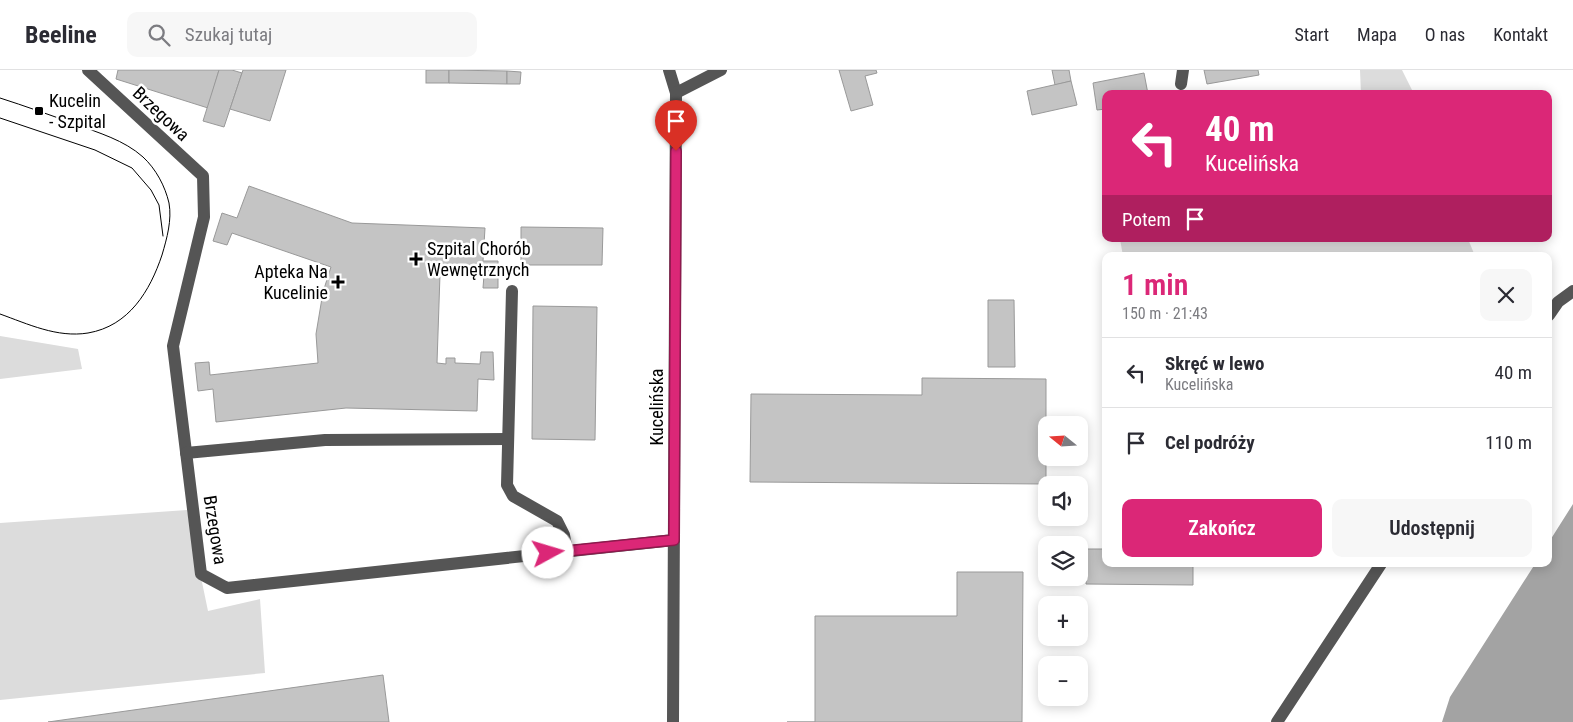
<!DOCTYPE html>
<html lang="pl">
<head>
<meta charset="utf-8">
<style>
  :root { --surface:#fff; --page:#f7f7f7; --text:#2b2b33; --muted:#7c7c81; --line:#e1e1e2; --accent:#db2777 }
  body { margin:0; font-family:"Roboto Condensed",sans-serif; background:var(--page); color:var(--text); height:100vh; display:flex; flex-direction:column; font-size:19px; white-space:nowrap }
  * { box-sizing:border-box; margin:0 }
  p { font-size:16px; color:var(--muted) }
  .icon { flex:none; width:28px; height:28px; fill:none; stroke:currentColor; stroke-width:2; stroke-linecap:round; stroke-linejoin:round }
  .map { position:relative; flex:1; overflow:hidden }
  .details { position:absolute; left:1102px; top:182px; width:450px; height:315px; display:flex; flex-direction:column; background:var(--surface); border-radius:10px; box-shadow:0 2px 12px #0003 }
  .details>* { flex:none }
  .guide { position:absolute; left:1102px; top:20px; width:450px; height:152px; border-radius:10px; box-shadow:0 2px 12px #0003; background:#db2777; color:#fff; overflow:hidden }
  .needle { width:32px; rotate:288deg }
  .controls { position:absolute; left:1038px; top:346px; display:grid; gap:10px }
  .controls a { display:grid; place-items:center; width:50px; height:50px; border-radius:10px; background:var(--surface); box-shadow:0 2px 12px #0003; font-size:25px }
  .pin { position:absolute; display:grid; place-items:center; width:42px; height:42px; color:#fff; margin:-51px -21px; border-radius:50% 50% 50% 0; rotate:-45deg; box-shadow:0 0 5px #0007 }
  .pin .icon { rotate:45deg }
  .me { position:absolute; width:55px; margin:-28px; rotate:84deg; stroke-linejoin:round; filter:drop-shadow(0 0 4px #0008) }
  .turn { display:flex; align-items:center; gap:18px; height:105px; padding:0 20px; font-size:22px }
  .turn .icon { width:65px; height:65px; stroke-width:2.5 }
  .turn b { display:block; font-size:35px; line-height:42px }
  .then { display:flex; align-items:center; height:48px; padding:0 20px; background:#0003; gap:10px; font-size:19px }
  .round { display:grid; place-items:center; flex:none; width:52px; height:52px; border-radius:10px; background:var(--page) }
  .head { display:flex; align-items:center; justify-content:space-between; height:85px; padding:0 20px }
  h1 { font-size:30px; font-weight:600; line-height:38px; color:var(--accent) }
  .primary-button { display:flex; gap:10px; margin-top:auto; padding:10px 20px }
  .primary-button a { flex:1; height:58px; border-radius:10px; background:var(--accent); color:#fff; font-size:20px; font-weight:600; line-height:58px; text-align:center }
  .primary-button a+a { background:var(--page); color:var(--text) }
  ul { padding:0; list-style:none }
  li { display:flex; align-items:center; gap:15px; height:70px; padding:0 20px; border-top:1px solid var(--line) }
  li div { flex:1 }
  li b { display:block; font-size:19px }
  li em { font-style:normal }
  header { display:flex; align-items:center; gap:30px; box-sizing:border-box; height:70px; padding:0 25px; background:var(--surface); border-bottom:1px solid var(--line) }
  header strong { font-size:24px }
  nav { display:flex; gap:28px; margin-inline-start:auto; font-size:18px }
  .search { width:350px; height:45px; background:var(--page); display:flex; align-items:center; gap:12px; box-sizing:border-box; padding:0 18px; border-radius:10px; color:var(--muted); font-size:19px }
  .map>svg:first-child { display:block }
</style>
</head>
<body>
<header>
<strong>Beeline</strong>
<div class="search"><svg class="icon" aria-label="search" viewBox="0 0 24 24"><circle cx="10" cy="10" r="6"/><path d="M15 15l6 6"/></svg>Szukaj tutaj</div>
<nav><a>Start</a><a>Mapa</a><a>O nas</a><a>Kontakt</a></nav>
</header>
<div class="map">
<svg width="1573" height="652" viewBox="0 0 1573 652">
  <rect width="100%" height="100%" fill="#fff"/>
  <g fill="#dcdcdc">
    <polygon points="1360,0 1402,0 1414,24 1361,24"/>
    <polygon points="1120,169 1468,169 1475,186 1123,186"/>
    <polygon points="0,266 78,279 82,299 0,309"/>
    <polygon points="187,440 208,541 260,529 265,603 0,630 0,453"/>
  </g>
  <polygon fill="#a3a3a3" points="1573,434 1573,652 1442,652 1450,627 1535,494 1549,494 1549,472"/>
  <g fill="#c4c4c4" stroke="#999">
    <polygon points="118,0 219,0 208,38 116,9"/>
    <polygon points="219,0 232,0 242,3 224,57 203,51"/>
    <polygon points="243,0 286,0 270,51 230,39"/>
    <rect x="426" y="0" width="23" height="13"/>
    <polygon points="449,0 507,1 507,14 449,13"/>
    <polygon points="839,0 876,0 877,3 865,6 873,35 851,41"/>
    <polygon points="1052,0 1069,0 1071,11 1055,15"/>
    <polygon points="1204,0 1258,0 1259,5 1207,14"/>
    <polygon points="507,1 521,2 520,14 507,14"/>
    <polygon points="1144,3 1148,24 1106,24 1106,39 1097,40 1093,13"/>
    <polygon points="1071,11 1077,35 1032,45 1027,21"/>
    <polygon points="249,116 352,153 485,158 483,191 498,191 498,218 483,218 484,205 440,204 437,293 446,294 446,288 455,288 455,293 480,294 481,282 493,282 494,310 478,309 477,341 346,338 216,352 213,319 198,321 195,293 209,292 210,305 318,293 316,264 323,222 331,197 232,163 227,175 213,171 222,143 237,148"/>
    <polygon points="521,157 603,158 602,195 521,195"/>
    <polygon points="988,230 1014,230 1015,297 988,297"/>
    <polygon points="533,236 597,237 595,370 532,369"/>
    <polygon points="922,308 1046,309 1046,414 750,412 751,324 922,325"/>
    <polygon points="1086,479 1106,479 1106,494 1193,494 1193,515 1086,514"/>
    <polygon points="957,502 1023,502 1022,652 787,652 815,652 815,546 957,546"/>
    <polygon points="383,605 389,652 48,652"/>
  </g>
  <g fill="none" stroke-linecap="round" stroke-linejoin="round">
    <g stroke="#555" stroke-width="12">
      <polyline points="88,0 203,106 204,147 173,276 201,504 227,518 674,470"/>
      <polyline points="669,0 676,23 673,652"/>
      <polyline points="1181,14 1183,0"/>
      <polyline points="676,23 721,0"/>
      <polyline points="512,221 507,415 513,426 557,451 564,465 567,481"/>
      <polyline points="1549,245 1558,232 1573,221"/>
      <polyline points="186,383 325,370 508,369"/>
      <polyline points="1277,652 1381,494"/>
    </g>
    <g stroke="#000" stroke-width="1">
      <path d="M0,28C25,36 50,45 75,54C99,63 124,70 143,87C156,99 165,116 169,133C172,150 167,168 162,185C150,221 129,256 88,263C57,268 28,254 0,244"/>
      <polyline points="0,48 95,80 132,98 151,120 159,135 163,166"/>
    </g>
  </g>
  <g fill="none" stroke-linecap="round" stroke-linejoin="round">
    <defs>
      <polyline id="route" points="548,483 674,470 676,81"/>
    </defs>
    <use href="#route" stroke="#8e194d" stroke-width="12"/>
    <use href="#route" stroke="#db2777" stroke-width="9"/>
  </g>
  <g fill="#000" stroke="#fff" stroke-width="2">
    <rect x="34" y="36" width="10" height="10" rx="2.5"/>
    <path d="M413.5 181.5h5v5h5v5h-5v5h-5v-5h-5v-5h5z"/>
    <path d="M335.5 204.5h5v5h5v5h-5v5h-5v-5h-5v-5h5z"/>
  </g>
  <g text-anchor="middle" stroke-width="5" stroke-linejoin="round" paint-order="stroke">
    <g font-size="18" fill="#000" stroke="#fff" text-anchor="start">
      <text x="49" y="37">Kucelin<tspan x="49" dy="21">- Szpital</tspan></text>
      <text x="427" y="185">Szpital Chorób<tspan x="427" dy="21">Wewnętrznych</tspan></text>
      <text x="328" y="208" text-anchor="end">Apteka Na<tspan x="328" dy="21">Kucelinie</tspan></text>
    </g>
    <g font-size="18" fill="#000" stroke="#fff">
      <text transform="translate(161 44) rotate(43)" y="6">Brzegowa</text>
      <text transform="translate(657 337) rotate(-90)" y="6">Kucelińska</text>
      <text transform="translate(215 460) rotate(81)" y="6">Brzegowa</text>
    </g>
  </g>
</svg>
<div class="controls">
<a><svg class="needle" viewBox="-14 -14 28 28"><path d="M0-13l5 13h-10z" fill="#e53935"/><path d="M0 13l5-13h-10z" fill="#7c7c81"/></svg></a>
<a><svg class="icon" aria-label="sound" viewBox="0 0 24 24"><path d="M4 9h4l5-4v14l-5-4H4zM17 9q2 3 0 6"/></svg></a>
<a><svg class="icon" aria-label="layers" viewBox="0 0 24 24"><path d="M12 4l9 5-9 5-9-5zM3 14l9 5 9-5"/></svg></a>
<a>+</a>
<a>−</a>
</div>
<div class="pin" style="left:676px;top:81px;background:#d93025"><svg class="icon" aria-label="arrive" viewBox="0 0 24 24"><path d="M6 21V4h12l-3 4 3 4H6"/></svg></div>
<svg class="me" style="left:548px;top:483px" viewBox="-20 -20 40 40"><circle r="19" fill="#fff"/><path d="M0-13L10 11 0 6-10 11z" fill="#db2777"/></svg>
<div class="guide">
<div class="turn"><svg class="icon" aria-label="left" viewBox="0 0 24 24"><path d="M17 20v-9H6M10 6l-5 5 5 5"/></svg><div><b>40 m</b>Kucelińska</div></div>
<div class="then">Potem<svg class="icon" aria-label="arrive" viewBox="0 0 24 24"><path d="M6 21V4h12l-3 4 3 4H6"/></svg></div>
</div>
<section class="details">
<div class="head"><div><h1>1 min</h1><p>150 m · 21:43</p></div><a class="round"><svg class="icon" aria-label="close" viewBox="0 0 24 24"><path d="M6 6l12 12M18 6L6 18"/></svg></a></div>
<ul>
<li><svg class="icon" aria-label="left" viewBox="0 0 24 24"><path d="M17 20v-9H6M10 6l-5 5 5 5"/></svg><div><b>Skręć w lewo</b><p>Kucelińska</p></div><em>40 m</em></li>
<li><svg class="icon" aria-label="arrive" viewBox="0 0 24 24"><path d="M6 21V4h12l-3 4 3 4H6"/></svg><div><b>Cel podróży</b></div><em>110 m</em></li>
</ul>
<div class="primary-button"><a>Zakończ</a><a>Udostępnij</a></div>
</section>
</div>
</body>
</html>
